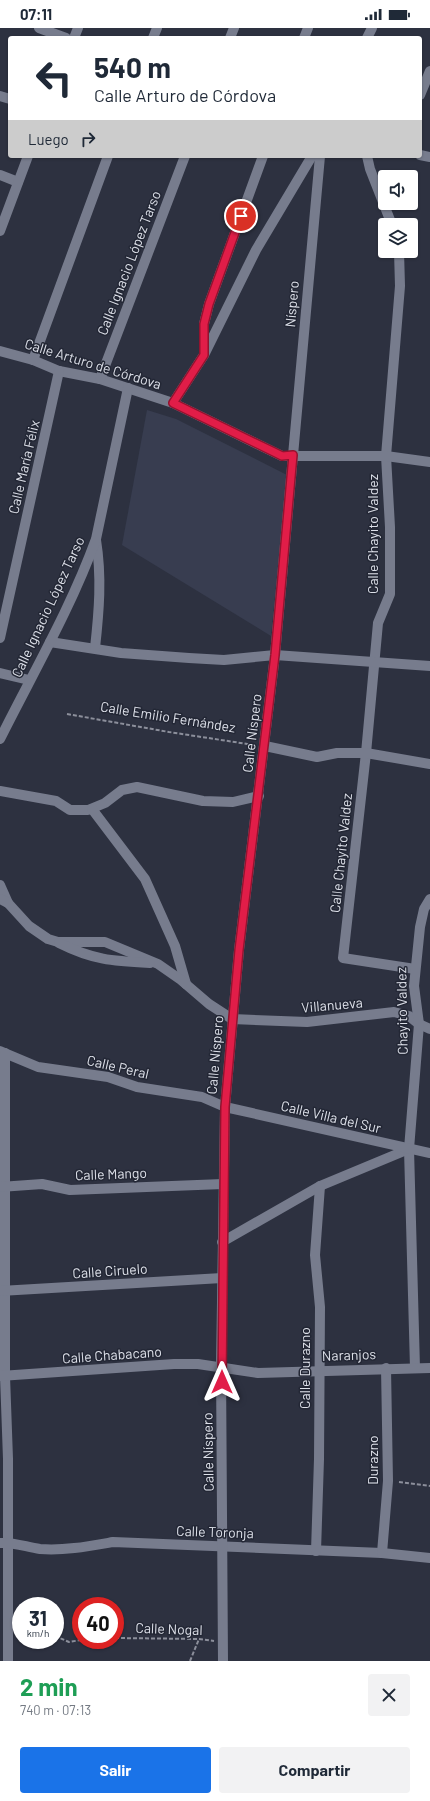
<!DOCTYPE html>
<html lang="es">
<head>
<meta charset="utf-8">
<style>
  :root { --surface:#fff; --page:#f2f2f3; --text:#1f2937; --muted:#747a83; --accent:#1a73e8 }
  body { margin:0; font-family:Barlow,sans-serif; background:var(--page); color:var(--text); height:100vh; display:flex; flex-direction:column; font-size:15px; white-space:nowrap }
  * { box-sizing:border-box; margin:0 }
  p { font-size:13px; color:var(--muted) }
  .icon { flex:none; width:22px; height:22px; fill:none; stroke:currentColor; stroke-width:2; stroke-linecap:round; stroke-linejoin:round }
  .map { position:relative; height:1633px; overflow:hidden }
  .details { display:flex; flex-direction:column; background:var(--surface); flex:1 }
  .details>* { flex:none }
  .guide { position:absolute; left:8px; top:8px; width:414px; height:122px; border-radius:4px; box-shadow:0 1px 3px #0004; background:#fff; color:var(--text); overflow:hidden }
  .fabs { position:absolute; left:378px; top:142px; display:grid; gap:8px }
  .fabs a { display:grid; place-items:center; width:40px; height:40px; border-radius:4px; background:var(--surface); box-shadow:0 1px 3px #0004; font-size:20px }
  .speed { position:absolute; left:12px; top:1569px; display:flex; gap:8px; font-size:20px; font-weight:700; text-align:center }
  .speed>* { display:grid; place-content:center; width:52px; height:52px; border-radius:50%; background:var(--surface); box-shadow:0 1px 3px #0004; line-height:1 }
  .speed small { font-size:10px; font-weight:400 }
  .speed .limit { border:6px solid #d22; background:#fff; color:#111 }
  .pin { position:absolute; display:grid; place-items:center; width:34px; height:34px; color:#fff; margin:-17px; border:2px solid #fff; border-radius:50%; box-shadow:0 1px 4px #0007 }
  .me { position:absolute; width:44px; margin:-22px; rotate:0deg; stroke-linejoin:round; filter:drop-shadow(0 0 3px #0008) }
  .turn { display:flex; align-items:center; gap:14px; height:84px; padding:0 20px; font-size:18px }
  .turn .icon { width:52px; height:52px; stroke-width:2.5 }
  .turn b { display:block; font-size:28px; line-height:34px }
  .then { display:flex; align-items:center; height:38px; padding:0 20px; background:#0003; gap:8px; font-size:15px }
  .round { display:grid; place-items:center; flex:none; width:42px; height:42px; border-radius:4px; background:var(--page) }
  .overview { display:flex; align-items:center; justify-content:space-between; height:68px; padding:0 20px }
  h1 { font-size:24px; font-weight:700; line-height:30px; color:#1e9e55 }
  .cta { display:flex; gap:8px; margin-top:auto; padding:8px 20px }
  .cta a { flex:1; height:46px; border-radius:4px; background:var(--accent); color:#fff; font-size:16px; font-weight:700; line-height:46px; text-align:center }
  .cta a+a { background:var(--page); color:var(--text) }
  .status { display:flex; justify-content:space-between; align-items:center; height:28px; padding:0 20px; background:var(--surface); direction:ltr }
  .status svg { height:11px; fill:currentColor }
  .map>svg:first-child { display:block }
</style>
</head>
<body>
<div class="status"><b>07:11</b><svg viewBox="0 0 49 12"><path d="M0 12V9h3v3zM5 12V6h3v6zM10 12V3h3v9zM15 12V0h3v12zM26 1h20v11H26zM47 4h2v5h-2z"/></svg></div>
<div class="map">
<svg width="430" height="1633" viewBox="0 0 430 1633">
  <rect width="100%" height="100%" fill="#2d3140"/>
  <polygon fill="#383d50" points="147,382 176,391 287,447 271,608 122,517"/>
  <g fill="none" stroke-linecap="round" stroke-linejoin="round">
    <g stroke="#8c8f9b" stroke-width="2" stroke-dasharray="4 2" stroke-linecap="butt">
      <polyline points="67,686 169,704 254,717"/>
      <polyline points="399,1454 430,1458"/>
      <polyline points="55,1608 69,1614 81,1612"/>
      <polyline points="115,1610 199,1611 214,1613"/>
      <polyline points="190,1633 199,1611"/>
    </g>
    <g stroke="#777c8d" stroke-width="10">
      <polyline points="74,10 78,0"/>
      <polyline points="153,10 157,0"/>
      <polyline points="230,10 234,0"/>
      <polyline points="304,10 308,0"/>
      <polyline points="367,10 372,0"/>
      <polyline points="420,67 430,43"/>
      <polyline points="0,68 10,71"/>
      <polyline points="420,127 430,129"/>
      <polyline points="367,128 370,141 392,197"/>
      <polyline points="0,147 18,154"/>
      <polyline points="0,203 28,128"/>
      <polyline points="399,223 400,258 386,428 390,499 390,566 378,595 366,725 343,930 415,941"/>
      <polyline points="0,323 33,332 59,343 100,351 173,375 282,428 386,428 430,434"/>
      <polyline points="204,326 204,296 209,276 263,128"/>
      <polyline points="33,332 108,128"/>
      <polyline points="100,351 185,128"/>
      <polyline points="173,375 204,327 256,222 312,128"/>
      <polyline points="0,610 59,343"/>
      <polyline points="50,614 121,625 189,630 224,632 275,627 430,638"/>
      <path d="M95,620C99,584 102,549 96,512"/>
      <polyline points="0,645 29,652"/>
      <path d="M0,711C33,645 71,580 96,511L128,360"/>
      <polyline points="265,718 317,729 337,725 366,725 430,736"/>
      <polyline points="0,763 56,773 70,782 88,782 105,775 122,762 137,759 203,773 233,774 259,768"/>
      <polyline points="92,781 145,851 175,918 186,956"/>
      <polyline points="0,857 8,875"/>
      <polyline points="0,871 8,875 29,898 48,911 58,914 105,914 158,936 181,952 209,976 232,991 307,994 394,984 409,988 419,996 430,1001"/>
      <path d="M59,915C93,932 112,933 150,935"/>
      <polyline points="0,1023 38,1039 108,1049 137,1059 202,1069 225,1079"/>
      <polyline points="5,1025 5,1348 8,1431 8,1633"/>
      <polyline points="0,1159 42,1156 70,1162 223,1156"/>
      <polyline points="222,1214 320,1158 409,1121"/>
      <polyline points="0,1263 222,1250"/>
      <polyline points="415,1340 409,1121 419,996 414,958 420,899 424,881 430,871"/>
      <polyline points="0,1348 174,1336 198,1336 258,1345 430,1340"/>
      <path d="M0,1515C14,1514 26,1519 40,1521C64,1523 90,1518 113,1514L382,1525L430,1530"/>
      <polyline points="316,1523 319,1431 320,1279 315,1227 320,1158"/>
      <polyline points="382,1525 388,1453 386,1340"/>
    </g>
    <g stroke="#777c8d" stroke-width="10">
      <polyline points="39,0 66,10"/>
      <polyline points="225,1079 430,1125"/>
      <polyline points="223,1633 221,1339 225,1079 239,922 275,627 320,128"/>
    </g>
  </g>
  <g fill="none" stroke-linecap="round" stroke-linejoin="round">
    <defs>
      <polyline id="route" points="222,1354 225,1079 239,922 275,627 293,427 282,428 274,424 173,375 204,327 204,296 209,276 241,188"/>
    </defs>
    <use href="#route" stroke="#92132f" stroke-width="10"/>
    <use href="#route" stroke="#e11d48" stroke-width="7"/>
  </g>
  <g text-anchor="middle" stroke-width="3" stroke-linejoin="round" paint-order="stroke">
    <g font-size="14" fill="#dde0e9" stroke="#232735">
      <text transform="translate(129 235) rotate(-69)" y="5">Calle Ignacio López Tarso</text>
      <text transform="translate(292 276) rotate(-85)" y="5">Níspero</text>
      <text transform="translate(93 336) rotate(17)" y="5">Calle Arturo de Córdova</text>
      <text transform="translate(24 439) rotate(-77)" y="5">Calle María Félix</text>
      <text transform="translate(373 506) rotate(-90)" y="5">Calle Chayito Valdez</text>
      <text transform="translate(48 579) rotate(-65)" y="5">Calle Ignacio López Tarso</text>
      <text transform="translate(168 689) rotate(9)" y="5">Calle Emilio Fernández</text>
      <text transform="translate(252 705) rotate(-83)" y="5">Calle Níspero</text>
      <text transform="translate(341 825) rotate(-84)" y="5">Calle Chayito Valdez</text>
      <text transform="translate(332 977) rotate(-5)" y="5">Villanueva</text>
      <text transform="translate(402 983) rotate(-91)" y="5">Chayito Valdez</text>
      <text transform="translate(215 1027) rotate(-85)" y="5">Calle Níspero</text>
      <text transform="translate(118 1039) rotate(13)" y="5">Calle Peral</text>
      <text transform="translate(331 1089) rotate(13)" y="5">Calle Villa del Sur</text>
      <text transform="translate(111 1146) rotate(-2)" y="5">Calle Mango</text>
      <text transform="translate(110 1243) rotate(-4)" y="5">Calle Ciruelo</text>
      <text transform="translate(112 1327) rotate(-4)" y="5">Calle Chabacano</text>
      <text transform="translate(349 1327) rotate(-2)" y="5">Naranjos</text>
      <text transform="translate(305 1340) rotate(-90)" y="5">Calle Durazno</text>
      <text transform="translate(208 1424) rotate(-91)" y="5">Calle Níspero</text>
      <text transform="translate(373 1432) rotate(-90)" y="5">Durazno</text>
      <text transform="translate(215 1504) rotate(2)" y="5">Calle Toronja</text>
      <text transform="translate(169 1601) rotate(2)" y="5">Calle Nogal</text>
    </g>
  </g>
</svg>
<div class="fabs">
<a><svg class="icon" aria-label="sound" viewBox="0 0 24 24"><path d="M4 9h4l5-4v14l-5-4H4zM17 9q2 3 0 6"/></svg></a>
<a><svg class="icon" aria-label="layers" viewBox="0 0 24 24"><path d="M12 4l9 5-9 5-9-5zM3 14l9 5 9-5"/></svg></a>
</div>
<div class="speed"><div>31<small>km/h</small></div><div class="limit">40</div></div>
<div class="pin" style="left:241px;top:188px;background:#d93025"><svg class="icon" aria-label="arrive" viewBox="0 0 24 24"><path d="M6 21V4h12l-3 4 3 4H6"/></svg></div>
<svg class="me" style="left:222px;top:1354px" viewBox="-20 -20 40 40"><path d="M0-17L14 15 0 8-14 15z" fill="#e11d48" stroke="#fff" stroke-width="4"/></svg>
<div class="guide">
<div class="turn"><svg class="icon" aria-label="left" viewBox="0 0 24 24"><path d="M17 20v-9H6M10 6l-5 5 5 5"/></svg><div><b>540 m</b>Calle Arturo de Córdova</div></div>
<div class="then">Luego<svg class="icon" aria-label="right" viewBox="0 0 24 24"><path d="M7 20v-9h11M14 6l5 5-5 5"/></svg></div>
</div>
</div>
<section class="details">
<div class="overview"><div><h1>2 min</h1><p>740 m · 07:13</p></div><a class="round"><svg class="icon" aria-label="close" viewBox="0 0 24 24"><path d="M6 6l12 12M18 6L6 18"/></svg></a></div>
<div class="cta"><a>Salir</a><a>Compartir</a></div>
</section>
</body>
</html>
